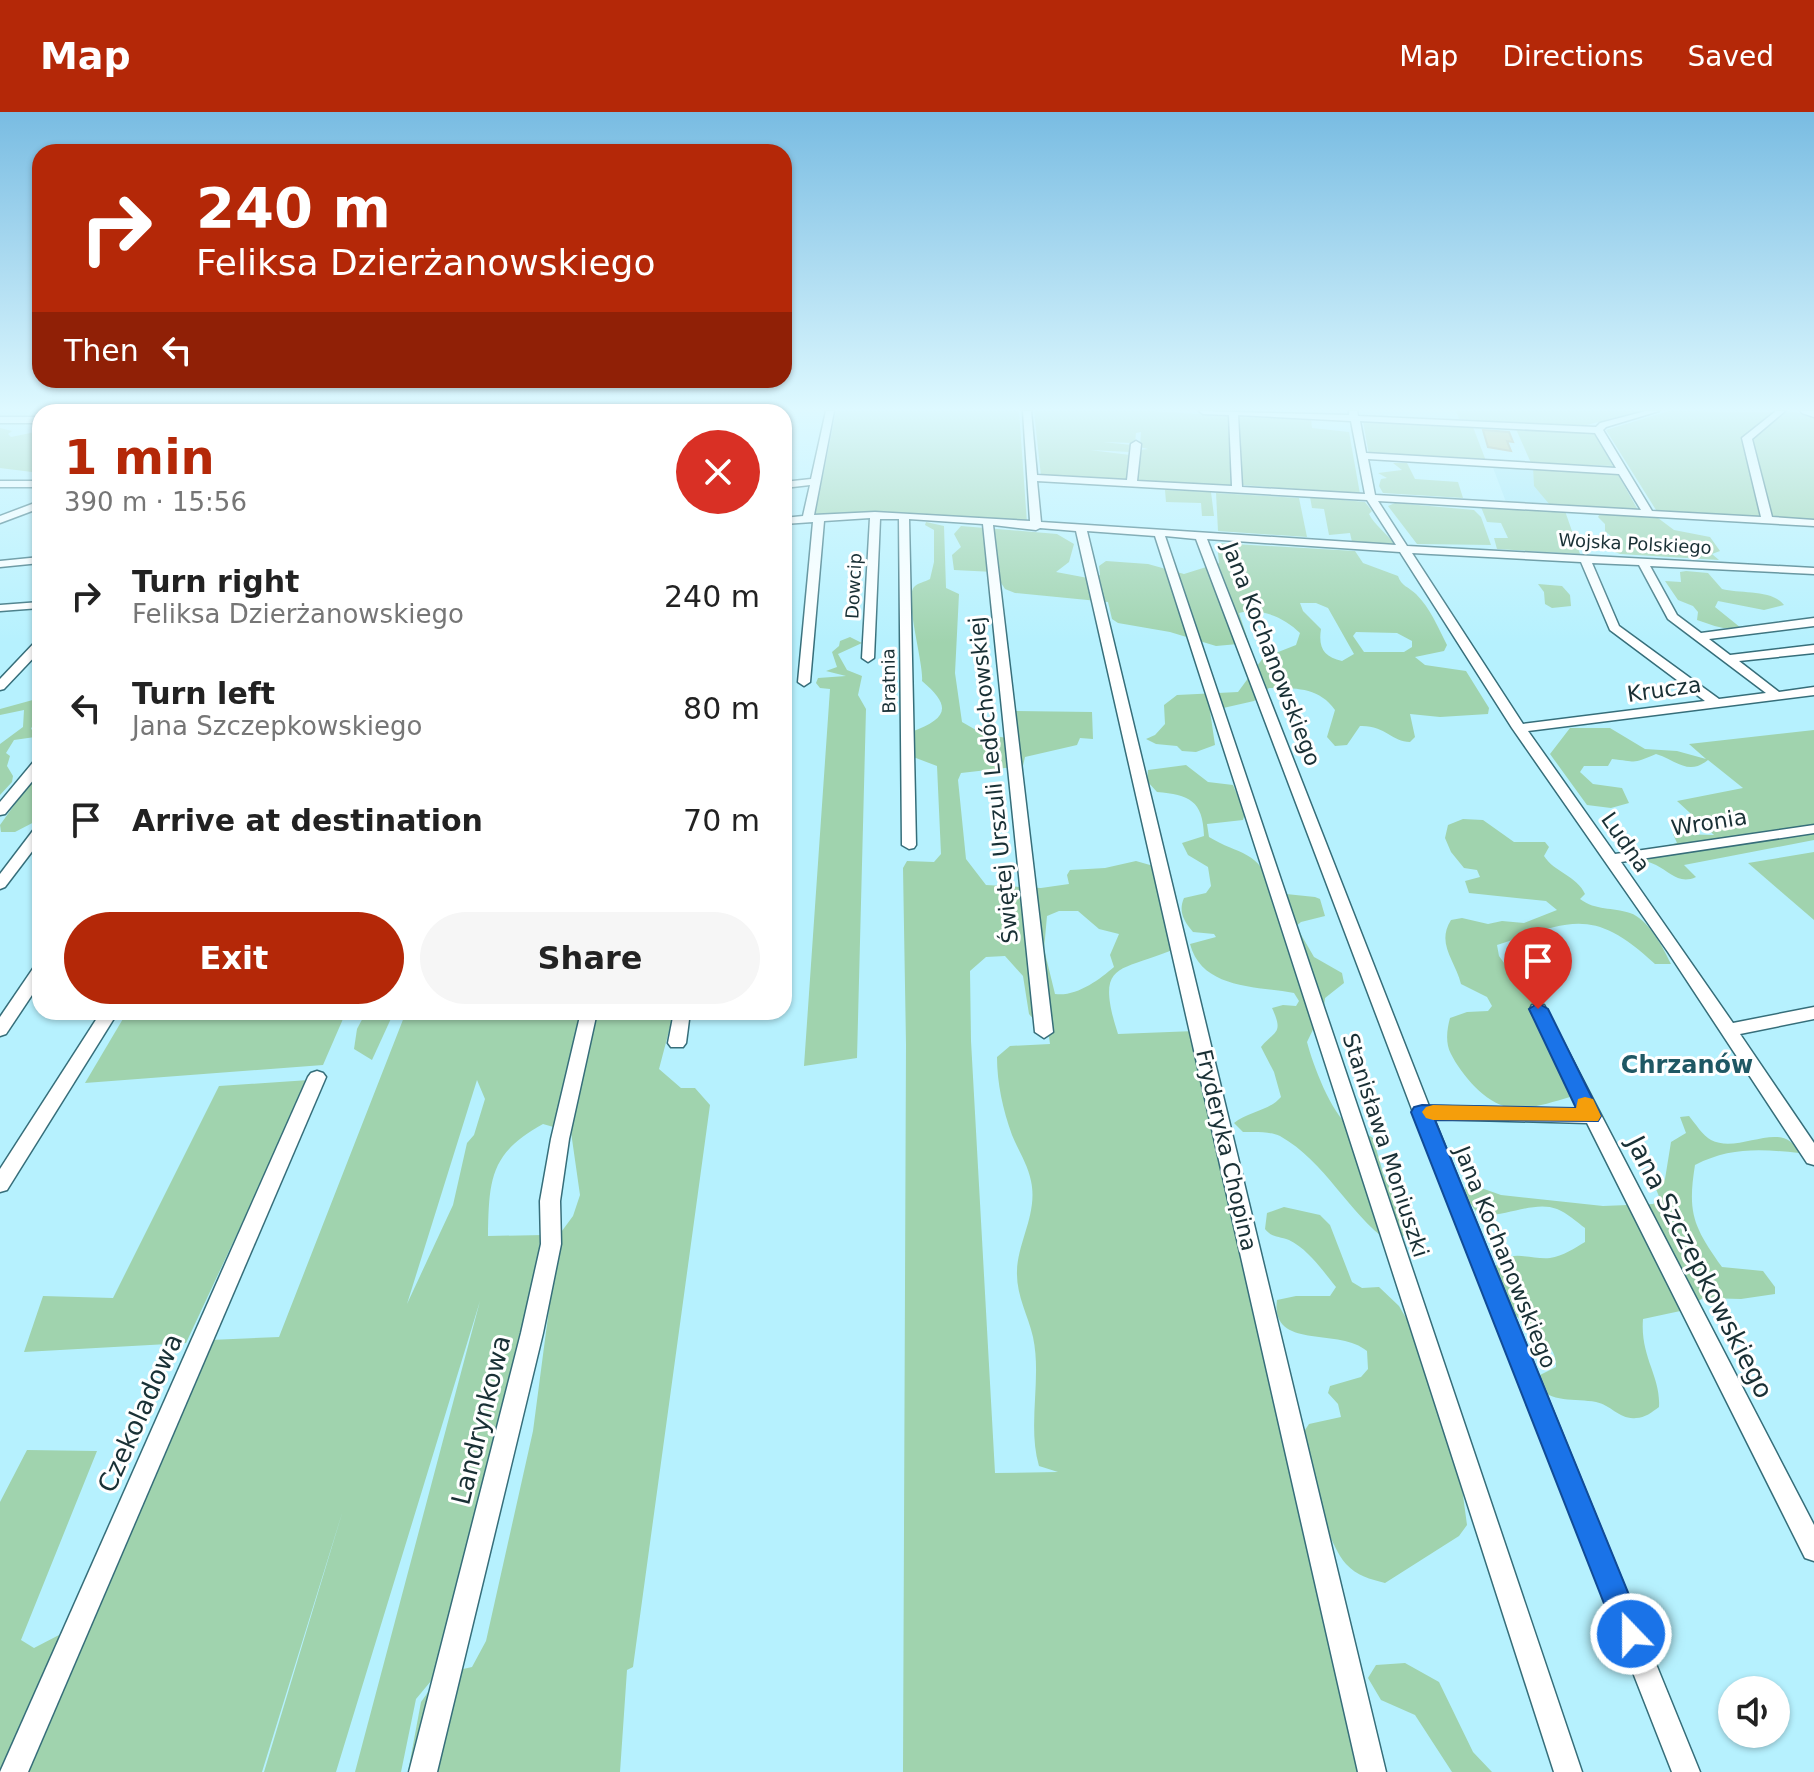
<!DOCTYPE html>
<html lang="en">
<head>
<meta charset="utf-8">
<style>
  :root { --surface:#fff; --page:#f6f6f6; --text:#222; --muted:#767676; --accent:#b42808 }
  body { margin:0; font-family:"DejaVu Sans",sans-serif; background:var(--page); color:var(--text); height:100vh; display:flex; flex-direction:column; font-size:30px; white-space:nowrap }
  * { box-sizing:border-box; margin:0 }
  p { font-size:26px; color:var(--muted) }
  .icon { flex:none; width:44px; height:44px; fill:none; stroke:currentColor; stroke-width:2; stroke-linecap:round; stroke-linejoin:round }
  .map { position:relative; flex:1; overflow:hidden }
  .sheet { position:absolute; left:32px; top:292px; width:760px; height:616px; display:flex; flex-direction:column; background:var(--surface); border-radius:24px; box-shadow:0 2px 6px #0004 }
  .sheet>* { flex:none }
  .hud { position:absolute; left:32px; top:32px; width:760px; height:244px; border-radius:24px; box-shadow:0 2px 6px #0004; background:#b42808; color:#fff; overflow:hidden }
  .buttons { position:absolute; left:1718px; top:1564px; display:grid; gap:16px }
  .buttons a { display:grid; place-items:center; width:72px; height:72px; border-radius:50%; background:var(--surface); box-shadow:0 2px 6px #0004; font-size:40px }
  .pin { position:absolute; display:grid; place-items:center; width:68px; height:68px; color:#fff; margin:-82px -34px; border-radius:50% 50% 50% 0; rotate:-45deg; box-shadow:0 0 8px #0007 }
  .pin .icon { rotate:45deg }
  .me { position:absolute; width:88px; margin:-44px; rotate:338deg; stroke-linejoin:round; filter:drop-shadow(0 0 6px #0008) }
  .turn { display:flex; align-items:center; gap:28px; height:168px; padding:0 32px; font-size:36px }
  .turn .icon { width:104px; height:104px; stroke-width:2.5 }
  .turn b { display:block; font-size:56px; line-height:68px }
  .then { display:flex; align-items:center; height:76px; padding:0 32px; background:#0003; gap:16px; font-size:30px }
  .round { display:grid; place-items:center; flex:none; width:84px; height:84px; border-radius:42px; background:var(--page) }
  .overview { display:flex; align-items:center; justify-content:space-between; height:136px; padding:0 32px }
  h1 { font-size:48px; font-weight:800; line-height:60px; color:var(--accent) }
  .button { display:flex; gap:16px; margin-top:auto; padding:16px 32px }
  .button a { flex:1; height:92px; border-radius:48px; background:var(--accent); color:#fff; font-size:32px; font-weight:800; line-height:92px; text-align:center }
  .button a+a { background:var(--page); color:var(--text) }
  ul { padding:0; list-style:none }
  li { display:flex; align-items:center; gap:24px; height:112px; padding:0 32px }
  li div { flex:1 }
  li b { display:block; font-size:30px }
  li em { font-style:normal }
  header { display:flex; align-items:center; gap:48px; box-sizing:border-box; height:112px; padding:0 40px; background:var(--accent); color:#fff }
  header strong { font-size:38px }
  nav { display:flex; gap:44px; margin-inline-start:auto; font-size:28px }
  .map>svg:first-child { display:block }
</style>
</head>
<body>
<header>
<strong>Map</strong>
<nav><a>Map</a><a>Directions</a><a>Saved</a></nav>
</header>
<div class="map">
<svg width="1814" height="1660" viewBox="0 0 1814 1660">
  <rect width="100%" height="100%" fill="#b6f1fe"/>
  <polygon fill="#a2e6f6" points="1492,353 1533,355 1550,392 1506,390"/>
  <g fill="#a0d3ae" fill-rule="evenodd">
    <path d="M833,299L822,369L836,299H1019L1027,411C957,406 886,397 815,404L812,402Z"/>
    <polygon points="1034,299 1152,299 1228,304 1231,375 1136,370 1140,338 1148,337 1140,335 1141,320 1136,321 1135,331 1103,330 1132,333 1130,340 1090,338 1130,343 1128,369 1041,364"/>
    <polygon points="1456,299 1640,299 1579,315 1460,309"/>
    <polygon points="1669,299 1775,300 1742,325 1763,407 1654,400 1656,398 1606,318"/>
    <polygon points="1788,299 1814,304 1814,410 1772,407 1751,326"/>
    <polygon points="1241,303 1311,306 1312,316 1349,320 1360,382 1241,373 1238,305"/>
    <polygon points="1363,309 1473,315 1486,349 1369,343"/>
    <polygon points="0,316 12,319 8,322 11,325 40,319 40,361 0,356"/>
    <polygon points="1516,317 1594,321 1613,354 1531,351"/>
    <polygon points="1393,351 1407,351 1415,367 1458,370 1463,386 1383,381 1379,374 1381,367 1387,366 1378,361 1402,358"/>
    <polygon points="1533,355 1616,359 1638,398 1434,387 1550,393 1534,374"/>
    <polygon points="1165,378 1211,380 1214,404 1202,404 1201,391 1166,390"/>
    <polygon points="1216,381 1299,386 1307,425 1218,419"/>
    <path d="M1310,385L1365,390L1372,399L1369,402C1375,414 1386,420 1394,432L1352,430L1350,421L1329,423L1324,397L1312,396Z"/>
    <polygon points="1395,391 1474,398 1481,405 1491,433 1417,432 1388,394"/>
    <polygon points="1481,395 1565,399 1580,442 1497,437 1494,426 1508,426 1501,411 1487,410"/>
    <polygon points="1600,402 1658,406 1674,418 1710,425 1720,439 1712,442 1719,448 1620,442 1615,440 1615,435 1621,433 1605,419 1605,412 1598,405"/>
    <path d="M926,410L944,414L946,476L959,482L955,561L962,610L983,622L1013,627L1010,599L1092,600L1093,627L1080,626L1077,633L1025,645L1023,654L961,661L958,668L966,747L986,773L1041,776L1069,772L1067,763L1070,758L1105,756L1136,749L1157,755L1177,836C1120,861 1094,847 1118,922L1195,919L1362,1660H903L906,932L903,756L907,749L934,750L941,742L937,654L908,643L911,620C947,607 953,595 922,569C924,552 904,486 914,475C917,471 925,470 930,467L934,450V418L925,413ZM1059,799H1078L1099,817L1119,822L1110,843L1114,855C1099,868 1076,885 1055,882L1044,837L1047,804ZM1005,844L1023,864L1029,902L1049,925L1050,932L1010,934L997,945C997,971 1003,998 1012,1023C1018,1038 1028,1053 1031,1069C1038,1101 1018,1129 1017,1159C1016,1183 1028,1203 1033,1225C1042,1267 1027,1313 1039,1354L1058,1360L995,1361L971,929L970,859L986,845Z"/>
    <path d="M961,414L1057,422L1074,432L1069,450L1056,460L1088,466L1100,463L1099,454L1106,449L1148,452L1184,462L1219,451L1217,431L1355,439L1363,451L1398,464C1401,474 1409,475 1416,482C1430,496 1438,515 1447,533L1444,539L1415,545L1425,553L1466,559L1489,596L1488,602L1440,605L1410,602L1415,625L1410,630C1392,630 1385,613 1360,614L1347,633L1335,634L1327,625L1335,598C1319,575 1295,576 1269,576L1254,589L1210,599L1215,633L1196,640L1182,639L1177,634L1156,632L1146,627L1155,623L1165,612L1164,593L1177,583L1238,580L1263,546L1296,533L1300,521C1285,506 1261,495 1239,501L1249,531L1216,534L1170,520L1118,511L1112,507L1108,490L1015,481L1005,477L994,460L954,458L952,443L961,435L954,422ZM1300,491H1316L1328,496L1354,542L1342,549C1324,545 1318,536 1321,517L1303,499ZM1356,520L1397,521L1412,529V535L1404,540H1364L1353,524Z"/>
    <path d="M1686,459L1708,461L1722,477C1740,482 1772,477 1784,493L1764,498L1718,489L1715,495L1741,516C1725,519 1712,513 1697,508L1698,500L1693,494L1678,488L1665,469L1681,470L1680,460Z"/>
    <polygon points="1538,472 1562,474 1570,483 1571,494 1552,496 1545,492 1544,480"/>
    <polygon points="850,525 862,531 838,542 847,558 862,564 858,583 866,597 857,946 804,954 830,577 820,576 816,571 818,566 846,564 826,559 837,555 832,540 839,534 840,529"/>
    <polygon points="40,586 40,596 31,617 36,621 35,625 14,628 6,641 10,644 7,654 13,664 12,670 0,683 0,632 23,615 24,598 0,603 0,597"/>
    <path d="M1570,616H1610L1645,637L1677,639L1706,647L1689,632L1814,618V728L1684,753L1696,765C1679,773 1670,760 1656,753C1643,747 1635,748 1620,739L1648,738L1677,731L1673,722L1714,723L1677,689L1743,676L1708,648C1688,664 1678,649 1656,642C1632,652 1639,650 1612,647L1608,654H1584L1580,660L1593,672L1622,676L1629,691L1611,696L1587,693L1550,642Z"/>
    <path d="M1186,653L1208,670L1233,673L1245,701L1243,708L1207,712L1209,725C1238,743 1261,738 1270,777L1286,782L1315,785L1320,787L1325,804L1301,810L1296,814L1314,845L1342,861L1344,871L1325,886L1324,895L1307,930C1313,953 1331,1001 1350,1015C1357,1020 1366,1021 1373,1026L1383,1061L1406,1114L1405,1123L1389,1130C1348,1101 1326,1050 1280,1024C1269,1019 1255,1020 1243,1020L1234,1011C1249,999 1269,999 1281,985L1274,960L1261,935C1275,918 1284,922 1272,896L1283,893L1296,894L1299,889L1294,881C1255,874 1202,877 1190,832L1216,825L1214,822L1193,820C1184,809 1178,800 1184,786L1206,781L1211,774L1208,755L1188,743L1182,731L1204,724C1203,688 1189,683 1157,680L1147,669L1148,658Z"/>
    <polygon points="40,657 40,707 15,720 1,720 0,713"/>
    <path d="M1463,707L1483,708L1514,730H1545L1549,735L1544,744C1554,760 1577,764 1585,782L1580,787C1596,799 1612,795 1630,801C1648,807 1663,835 1671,852H1655C1593,794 1570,809 1497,833L1499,844L1533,891L1546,931L1568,975L1570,985C1549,991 1530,998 1509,995C1486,992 1461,962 1451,942C1445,931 1447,917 1450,906L1467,900L1488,899L1492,894L1487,885L1461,872C1455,848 1436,832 1451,808L1462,806L1488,812L1502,809L1524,811L1557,798L1546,789L1469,781L1465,769L1480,765L1477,758L1464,756L1451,740L1445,726L1448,713Z"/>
    <polygon points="1814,740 1814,808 1748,751"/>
    <polygon points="127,900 346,900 323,953 85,971"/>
    <polygon points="366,900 394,900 372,948 354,937 357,917"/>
    <path d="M406,900H674L659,957L681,976H695L710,993L633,1555L627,1558L620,1660H408L421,1590L441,1562L472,1555L486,1529L533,1319L549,1197V1155L556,1127L573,1104L580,1083L571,1020L543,1012C490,1041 489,1067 488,1124L544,1123L441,1557L416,1587L401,1660H355L480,1189L336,1660H264L343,1398L262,1660H0V1390L27,1338L97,1339L21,1528L34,1536L86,1509L210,1228L279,1225ZM477,968L485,987L474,1023L467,1031L453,1093L407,1192Z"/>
    <polygon points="309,968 186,1231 24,1240 43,1184 113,1186 219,974"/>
    <path d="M1689,1004C1695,1011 1703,1024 1711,1028C1740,1043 1783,1005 1799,1041C1761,1037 1730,1035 1695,1053C1687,1102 1694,1115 1722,1155L1763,1159L1775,1175V1182L1741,1187L1703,1186L1685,1198L1643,1207C1640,1245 1661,1264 1659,1295C1652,1300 1645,1306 1636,1306C1620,1308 1611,1293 1596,1290C1576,1286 1549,1292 1537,1272L1540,1263L1556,1255C1557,1229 1528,1217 1513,1201C1504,1190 1499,1173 1493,1159C1506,1134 1528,1148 1550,1146C1563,1144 1575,1136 1585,1130V1116C1577,1110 1567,1101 1557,1097C1534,1088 1505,1106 1479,1103L1464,1084L1465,1075L1484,1077L1501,1083L1603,1094L1653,1092L1660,1087L1656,1077L1665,1067L1671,1030L1686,1021L1680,1005Z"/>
    <path d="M1284,1095L1320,1103L1330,1113L1352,1170L1362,1176L1379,1175L1399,1194L1412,1216L1460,1361L1467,1413L1459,1424L1385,1471C1370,1467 1357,1464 1346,1452C1322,1424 1313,1358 1303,1321L1309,1312L1341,1305L1338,1292L1328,1281L1330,1274L1361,1265L1368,1257L1367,1239C1339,1215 1270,1239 1277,1188L1296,1184H1330L1336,1175C1323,1159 1308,1137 1289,1128C1279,1124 1272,1126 1265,1117L1267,1101Z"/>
    <polygon points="1405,1551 1439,1570 1473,1640 1492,1660 1452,1660 1415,1603 1381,1588 1368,1566 1376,1553"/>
  </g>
  <polygon fill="#cfbb7b" stroke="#aa9d71" stroke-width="2" points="1483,318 1509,320 1513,330 1507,329 1511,339 1488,335"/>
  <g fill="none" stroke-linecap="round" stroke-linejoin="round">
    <defs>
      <g id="minor">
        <path d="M826,299H834L814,403L875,400L1030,409L1023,299H1031L1037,363L1127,368L1131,332L1136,329L1141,332L1137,369L1232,374L1229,303L1203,302L1199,299L1349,303V299H1357L1358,304L1596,315L1600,311L1646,299H1659L1606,315L1603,318L1652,399L1761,405L1742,326L1776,299H1785L1752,327L1772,405L1814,408V414L1378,389L1407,434L1814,456V462L1650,454L1677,503L1701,521L1814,506V514L1709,527L1730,543L1814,533V541L1739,549L1779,580L1814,575V583L1528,619L1615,742L1814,713V721L1621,750L1733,911L1814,895V907L1740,922L1814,1031V1053L1807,1051L1668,840L1512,616L1400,440L1207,427L1429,994L1580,997L1530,897L1532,893H1544L1814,1413V1449L1805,1446L1587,1011L1434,1007L1700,1660H1672L1413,1000L1196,427L1165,424L1582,1660H1554L1155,424L1087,419L1386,1660H1358L1076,419L1040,416L1036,418L993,413L1053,920L1044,926L1035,920L983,412L909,407L916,733L914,736L909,737L902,733L899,407H880L874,546L868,550L862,546L870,406L824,409L810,570L804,574L798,570L813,410L784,412V406L803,404L810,373L784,376V370L811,367ZM1238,303L1351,309L1365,382L1242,375ZM1360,309L1595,321L1616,356L1366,341ZM1368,347L1619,362L1641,398L1375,383ZM1037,369L1367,388L1396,433L1041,410ZM1412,441L1581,450L1610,518L1705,589L1523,612ZM1592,451L1639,453L1668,507L1766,581L1719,587L1619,514Z"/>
        <polygon points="1801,299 1814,299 1814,305 1802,301"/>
        <rect x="0" y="305" width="40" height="6"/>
        <rect x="0" y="369" width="40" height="6"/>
        <polygon points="40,389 40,396 0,411 0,404"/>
        <polygon points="40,445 40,451 0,455 0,449"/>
        <polygon points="40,490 40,496 0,499 0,493"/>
        <polygon points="40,528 40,539 4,577 0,578 0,567 36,529"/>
        <polygon points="40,647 40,660 5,702 0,703 0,690 35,648"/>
        <polygon points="40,715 40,729 5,775 0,777 0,762 35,716"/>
        <polygon points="40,854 40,871 6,922 0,924 0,905 34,855"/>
        <polygon points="101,900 118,900 7,1078 0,1080 0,1057"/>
        <polygon points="581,900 597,900 569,1027 560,1089 561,1132 543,1221 437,1660 409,1660 521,1221 541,1132 540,1089 551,1027"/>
        <polygon points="674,900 690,900 686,931 683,935 671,935 668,931"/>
        <polygon points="317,959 323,961 326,965 28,1660 0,1660 308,965 311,961"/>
      </g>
    </defs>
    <use href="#minor" stroke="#366e7a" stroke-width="3"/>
    <use href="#minor" fill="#fff" fill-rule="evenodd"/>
  </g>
  <linearGradient id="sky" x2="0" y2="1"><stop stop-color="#79bce2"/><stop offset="0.56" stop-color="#def9ff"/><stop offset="1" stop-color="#def9ff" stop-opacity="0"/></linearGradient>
  <rect width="1814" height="531" fill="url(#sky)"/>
  <polygon fill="#1a73e8" stroke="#114b97" stroke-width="2" points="1538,891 1548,897 1601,1004 1598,1009 1435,1008 1645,1522 1641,1533 1631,1537 1620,1533 1616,1522 1411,1000 1414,995 1422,993 1576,996 1529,897"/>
  <polygon fill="#f59e0b" points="1585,985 1593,987 1601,1004 1598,1009 1433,1008 1426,1006 1422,1000 1426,995 1433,993 1576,996 1578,987"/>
  <g text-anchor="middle" stroke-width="6" stroke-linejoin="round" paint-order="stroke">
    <g font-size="18" fill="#193035" stroke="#fff">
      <text transform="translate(1635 432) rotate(3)" y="6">Wojska Polskiego</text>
      <text transform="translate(854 474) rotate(-87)" y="6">Dowcip</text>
      <text transform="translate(889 569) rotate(-91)" y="6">Bratnia</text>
    </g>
    <g font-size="22" fill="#193035" stroke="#fff">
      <text transform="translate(1272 542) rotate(69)" y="8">Jana Kochanowskiego</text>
      <text transform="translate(1664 577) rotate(-8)" y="8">Krucza</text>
      <text transform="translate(993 668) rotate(-96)" y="8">Świętej Urszuli Ledóchowskiej</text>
      <text transform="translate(1709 710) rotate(-9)" y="8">Wronia</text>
      <text transform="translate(1626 730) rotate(55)" y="8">Ludna</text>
      <text transform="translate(1386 1033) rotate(72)" y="8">Stanisława Moniuszki</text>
      <text transform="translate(1227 1038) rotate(77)" y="8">Fryderyka Chopina</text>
      <text transform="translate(1506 1145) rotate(68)" y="8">Jana Kochanowskiego</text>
    </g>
    <g font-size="24" font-weight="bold" fill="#1f5864" stroke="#fff">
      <text x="1687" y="961">Chrzanów</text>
    </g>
    <g font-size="26" fill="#193035" stroke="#fff">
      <text transform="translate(1700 1155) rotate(63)" y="9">Jana Szczepkowskiego</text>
      <text transform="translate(140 1301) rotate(-66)" y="9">Czekoladowa</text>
      <text transform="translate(481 1308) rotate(-76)" y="9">Landrynkowa</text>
    </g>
  </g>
</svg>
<div class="buttons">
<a><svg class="icon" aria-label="sound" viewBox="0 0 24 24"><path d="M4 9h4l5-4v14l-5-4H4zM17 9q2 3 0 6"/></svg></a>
</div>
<div class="pin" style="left:1538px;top:897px;background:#d93025"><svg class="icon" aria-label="arrive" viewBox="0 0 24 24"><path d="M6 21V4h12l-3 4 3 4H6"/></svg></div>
<svg class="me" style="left:1631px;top:1522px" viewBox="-20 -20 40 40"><circle r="17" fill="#1a73e8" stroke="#fff" stroke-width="3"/><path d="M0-11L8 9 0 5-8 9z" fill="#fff"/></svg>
<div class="hud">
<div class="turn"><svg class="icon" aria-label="right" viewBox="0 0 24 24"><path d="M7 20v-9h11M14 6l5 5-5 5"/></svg><div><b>240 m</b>Feliksa Dzierżanowskiego</div></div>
<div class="then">Then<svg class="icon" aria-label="left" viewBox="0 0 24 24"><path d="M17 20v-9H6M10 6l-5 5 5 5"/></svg></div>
</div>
<section class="sheet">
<div class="overview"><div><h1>1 min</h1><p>390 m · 15:56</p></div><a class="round" style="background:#d93025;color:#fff"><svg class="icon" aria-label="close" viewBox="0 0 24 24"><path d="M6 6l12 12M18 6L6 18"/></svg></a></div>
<ul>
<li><svg class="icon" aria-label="right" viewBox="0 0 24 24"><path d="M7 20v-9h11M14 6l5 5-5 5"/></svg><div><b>Turn right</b><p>Feliksa Dzierżanowskiego</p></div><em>240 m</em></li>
<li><svg class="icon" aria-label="left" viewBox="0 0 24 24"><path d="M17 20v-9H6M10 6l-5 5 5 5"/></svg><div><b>Turn left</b><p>Jana Szczepkowskiego</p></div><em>80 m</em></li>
<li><svg class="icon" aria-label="arrive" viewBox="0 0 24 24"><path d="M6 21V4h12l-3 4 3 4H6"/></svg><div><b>Arrive at destination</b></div><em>70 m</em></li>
</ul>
<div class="button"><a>Exit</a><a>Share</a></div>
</section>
</div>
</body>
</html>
